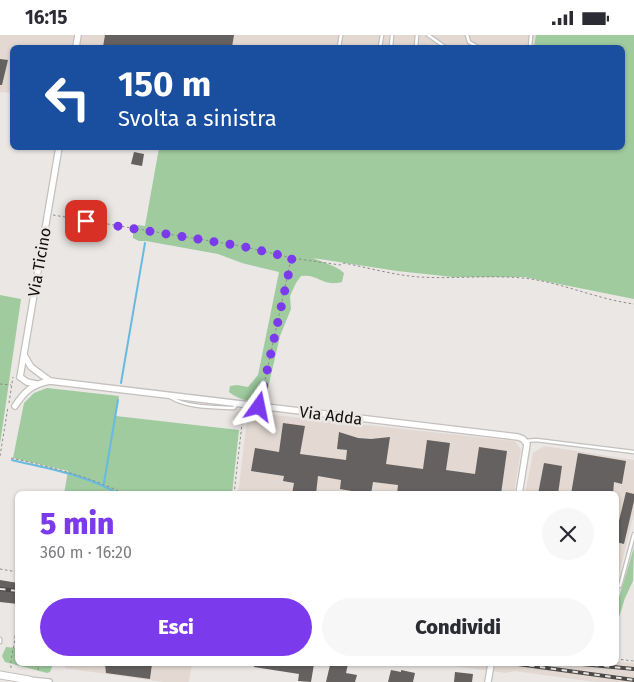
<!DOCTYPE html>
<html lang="it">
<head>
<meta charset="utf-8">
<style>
  :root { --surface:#fff; --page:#f7f7f7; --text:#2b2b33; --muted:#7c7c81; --accent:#7c3aed }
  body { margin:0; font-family:"Fira Sans",sans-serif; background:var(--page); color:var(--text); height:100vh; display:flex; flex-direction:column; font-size:19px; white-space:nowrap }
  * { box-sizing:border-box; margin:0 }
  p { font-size:16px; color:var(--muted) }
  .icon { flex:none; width:28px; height:28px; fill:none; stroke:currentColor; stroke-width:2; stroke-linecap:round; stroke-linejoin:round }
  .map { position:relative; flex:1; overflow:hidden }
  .side { position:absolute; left:15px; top:456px; width:604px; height:175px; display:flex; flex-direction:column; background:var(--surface); border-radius:8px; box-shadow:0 1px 4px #0004 }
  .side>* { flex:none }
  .banner { position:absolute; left:10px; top:10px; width:615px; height:105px; border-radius:8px; box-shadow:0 1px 4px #0004; background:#1a4fa0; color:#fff; overflow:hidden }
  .pin { position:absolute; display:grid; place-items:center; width:42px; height:42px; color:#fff; margin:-21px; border-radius:10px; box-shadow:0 2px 8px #0006 }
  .me { position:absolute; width:55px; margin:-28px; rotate:12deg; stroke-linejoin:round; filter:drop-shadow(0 0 4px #0008) }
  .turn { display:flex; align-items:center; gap:18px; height:105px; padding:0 25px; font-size:22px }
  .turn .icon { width:65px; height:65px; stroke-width:2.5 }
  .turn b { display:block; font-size:35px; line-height:42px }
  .round { display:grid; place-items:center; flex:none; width:52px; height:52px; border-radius:26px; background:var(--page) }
  .headline { display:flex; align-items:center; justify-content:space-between; height:85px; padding:0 25px }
  h1 { font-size:30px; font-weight:800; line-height:38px; color:var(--accent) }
  .action { display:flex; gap:10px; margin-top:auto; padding:10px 25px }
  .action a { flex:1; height:58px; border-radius:30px; background:var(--accent); color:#fff; font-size:20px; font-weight:800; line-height:58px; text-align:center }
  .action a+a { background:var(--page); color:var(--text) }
  .status { display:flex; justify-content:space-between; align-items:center; height:35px; padding:0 25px; background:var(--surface); direction:ltr }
  .status svg { height:14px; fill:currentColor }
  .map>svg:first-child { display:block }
</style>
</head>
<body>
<div class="status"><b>16:15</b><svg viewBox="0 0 49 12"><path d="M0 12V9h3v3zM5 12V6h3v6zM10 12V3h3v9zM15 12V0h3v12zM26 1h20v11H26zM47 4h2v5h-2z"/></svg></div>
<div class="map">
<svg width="634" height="647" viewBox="0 0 634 647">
  <rect width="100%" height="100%" fill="#ebe7e5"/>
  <g fill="#e3d9d2">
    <polygon points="0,0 536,0 534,12 12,12 12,58 0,57"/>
    <polygon points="248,377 515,406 521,414 514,459 238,459"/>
    <polygon points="544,411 634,425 634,479 616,551 616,459 525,459 533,418"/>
    <polygon points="616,626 634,628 634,647 595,647 514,636 506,638 438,629 616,629"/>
    <polygon points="66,629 192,629 189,647 163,647 99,638 65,633"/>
  </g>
  <g fill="#9fcb9f">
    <path d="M536,0H634V264L524,242H453L397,236L313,223C322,227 337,231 344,238L342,247C321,252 320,239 301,241L296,248L290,261L291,274L280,301L265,366C252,368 239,365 229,357L230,351L237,350L248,352L258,340L279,237L242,228L218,219L146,206H139L133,203V198L138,190L145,191L159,113L622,112V12H534Z"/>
    <polygon points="0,260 21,264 0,409"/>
    <polygon points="47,353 119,361 116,381 239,395 232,459 64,459 68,436 13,423 24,368 34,358"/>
    <polygon points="634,512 633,546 625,563 616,592 616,573"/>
    <polygon points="6,612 17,613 18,629 53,629 50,637 47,638 5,627 2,621"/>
  </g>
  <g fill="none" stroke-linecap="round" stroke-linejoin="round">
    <g stroke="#67bae2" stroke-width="2">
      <polyline points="121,348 145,208"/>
      <path d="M12,425C49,434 86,440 119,459"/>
      <polyline points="104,448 118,365"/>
    </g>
  </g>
  <g fill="#646160">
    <polygon points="105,0 234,0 232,12 103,12"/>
    <polygon points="0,24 8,25 2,50 0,50"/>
    <polygon points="134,117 144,119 142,131 131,129"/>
    <polygon points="283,388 305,391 300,419 346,425 347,415 337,414 339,397 358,403 371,404 390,402 386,429 423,434 427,405 450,408 446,435 475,439 479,412 507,416 501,459 450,459 432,456 432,459 397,459 398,450 373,447 371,459 369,459 340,454 341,445 318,441 316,459 292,459 294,448 283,446 284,441 251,436 255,413 279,417"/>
    <polygon points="578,418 626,426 622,449 614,447 613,459 571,459"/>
    <polygon points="544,428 562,431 558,459 538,459"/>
    <polygon points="626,457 634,459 634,466 624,509 616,507 616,498"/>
    <polygon points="0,545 18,548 18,569 0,567"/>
    <polygon points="105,629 152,629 150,644 106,638"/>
    <polygon points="254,629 314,629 311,647 298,646 299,639 254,632"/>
    <polygon points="332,629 348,629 346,638 357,640 355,647 326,647 330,630 332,630"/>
    <polygon points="391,635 401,637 401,635 415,638 413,647 388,647"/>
    <polygon points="455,637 473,639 472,647 454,647"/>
  </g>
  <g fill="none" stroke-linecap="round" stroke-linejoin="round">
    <defs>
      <g id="service">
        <polyline points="428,0 445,12"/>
        <polyline points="467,0 469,7 478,12"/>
        <polyline points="339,12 341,0"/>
        <polyline points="380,12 382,0"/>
        <polyline points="391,12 392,0"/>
        <polyline points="416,12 417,0"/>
        <polyline points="530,12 531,0"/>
        <path d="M170,362C187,373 214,372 234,373L236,370"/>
        <polyline points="526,406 536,405 634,417"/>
        <polyline points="620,551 634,499"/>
        <polyline points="0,607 0,604"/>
      </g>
      <g id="minor">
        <polyline points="76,12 78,0"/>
        <polyline points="24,320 31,332 50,346"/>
        <polyline points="20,342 59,112"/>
        <polyline points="20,342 27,347 36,349"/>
        <path d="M15,371C24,357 32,349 50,346L518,402L523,404L527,409L519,459"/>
        <polyline points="29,645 49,647"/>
        <polyline points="488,647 491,629"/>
      </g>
      <polyline id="tertiary" points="0,640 29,645 28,647"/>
    </defs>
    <use href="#service" stroke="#c3c0be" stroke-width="5"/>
    <use href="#minor" stroke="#c3c0be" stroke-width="8"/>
    <use href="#tertiary" stroke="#c3c0be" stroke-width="9"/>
    <g stroke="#8e8b89" stroke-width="1" stroke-dasharray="2.5 2.5" stroke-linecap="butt">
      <path d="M53,180L241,211L292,223L340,230L344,228C369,233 394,240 419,242C454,244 488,240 523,243C561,247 596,264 634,269"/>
      <polyline points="0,349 11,350"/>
      <polyline points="261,364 291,224"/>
      <polyline points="9,368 13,342"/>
      <polyline points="0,421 8,372"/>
      <path d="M11,423C51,432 88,441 125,459"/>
      <polyline points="234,459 243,380"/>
      <polyline points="0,534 18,537"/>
      <polyline points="616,566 619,556"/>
      <polyline points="616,624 634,626"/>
      <path d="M11,633C10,622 15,611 15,600L18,598"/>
      <polyline points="38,635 39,629"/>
    </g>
    <use href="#service" stroke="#fff" stroke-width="2.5"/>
    <use href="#minor" stroke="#fff" stroke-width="5.5"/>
    <use href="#tertiary" stroke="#fff" stroke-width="7"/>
    <defs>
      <g id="rail">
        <polyline points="0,554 18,556"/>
        <polyline points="518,629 634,645"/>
        <polyline points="582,629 634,634"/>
      </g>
    </defs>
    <use href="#rail" stroke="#4b4948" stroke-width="4"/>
    <use href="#rail" stroke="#ebe7e5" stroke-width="2" stroke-dasharray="5.5" stroke-linecap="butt"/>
  </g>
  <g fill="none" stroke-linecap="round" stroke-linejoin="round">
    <polyline stroke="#7c3aed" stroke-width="9" stroke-dasharray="0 16.2" points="86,186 241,211 292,223 259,372"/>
  </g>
  <g text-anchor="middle" stroke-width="5" stroke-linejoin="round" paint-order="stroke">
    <g font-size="16" fill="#100f0e" stroke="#ebe7e5">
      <text transform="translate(39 227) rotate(-80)" y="6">Via Ticino</text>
      <text transform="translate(331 380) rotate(7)" y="6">Via Adda</text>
    </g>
  </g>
</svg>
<div class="pin" style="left:86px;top:186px;background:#d93025"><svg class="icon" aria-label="arrive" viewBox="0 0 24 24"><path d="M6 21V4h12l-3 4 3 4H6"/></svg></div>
<svg class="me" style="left:259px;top:372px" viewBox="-20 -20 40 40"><path d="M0-17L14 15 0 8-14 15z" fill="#7c3aed" stroke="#fff" stroke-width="4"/></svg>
<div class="banner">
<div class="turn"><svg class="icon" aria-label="left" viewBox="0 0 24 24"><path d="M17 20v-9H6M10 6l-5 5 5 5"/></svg><div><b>150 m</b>Svolta a sinistra</div></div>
</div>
<section class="side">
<div class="headline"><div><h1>5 min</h1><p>360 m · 16:20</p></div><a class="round"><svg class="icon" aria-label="close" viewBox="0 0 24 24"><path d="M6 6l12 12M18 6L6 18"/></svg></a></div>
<div class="action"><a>Esci</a><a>Condividi</a></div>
</section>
</div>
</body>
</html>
